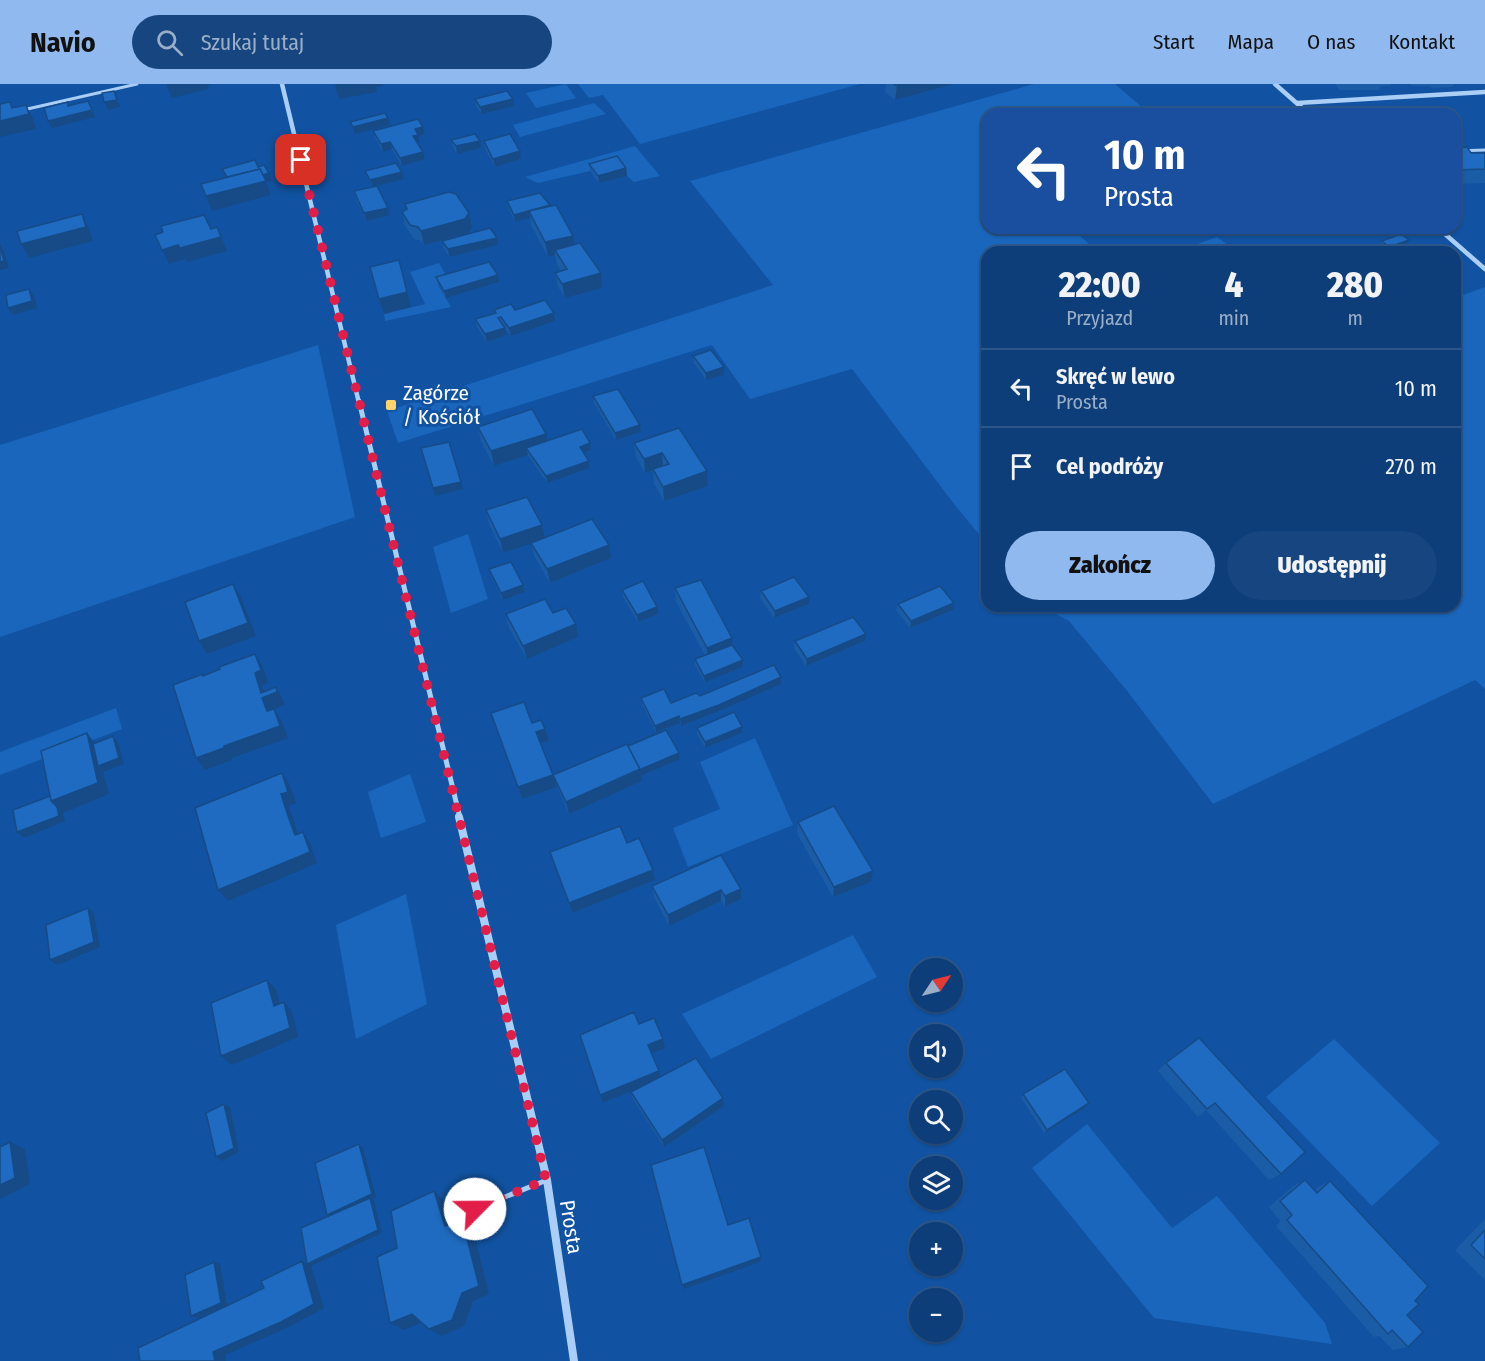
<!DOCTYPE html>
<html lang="pl">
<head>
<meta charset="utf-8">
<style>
  :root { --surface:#0d3e7a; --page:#16457f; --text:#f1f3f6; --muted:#9aaec7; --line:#2d578b; --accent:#90b9f0 }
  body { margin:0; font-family:"Fira Sans Condensed",sans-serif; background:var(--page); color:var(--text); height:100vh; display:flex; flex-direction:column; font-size:22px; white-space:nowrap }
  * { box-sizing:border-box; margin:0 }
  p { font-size:20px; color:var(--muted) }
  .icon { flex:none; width:33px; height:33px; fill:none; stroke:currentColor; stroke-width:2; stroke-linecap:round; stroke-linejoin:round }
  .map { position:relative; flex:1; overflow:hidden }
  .details { position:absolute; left:981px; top:162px; width:480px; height:366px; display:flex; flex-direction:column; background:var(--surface); border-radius:18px; box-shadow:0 2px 4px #0004,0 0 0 2px var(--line) }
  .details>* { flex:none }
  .top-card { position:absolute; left:981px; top:24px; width:480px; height:126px; border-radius:18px; box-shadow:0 2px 4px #0004,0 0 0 2px var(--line); background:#1a4fa0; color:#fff; overflow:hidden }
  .needle { width:39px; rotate:55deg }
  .tools { position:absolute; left:909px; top:874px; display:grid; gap:12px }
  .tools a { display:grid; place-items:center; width:54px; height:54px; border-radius:50%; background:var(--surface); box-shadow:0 2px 4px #0004,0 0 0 2px var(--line); font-size:30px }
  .pin { position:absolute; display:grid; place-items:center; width:51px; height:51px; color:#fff; margin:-26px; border-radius:12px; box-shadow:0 3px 9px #0006 }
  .me { position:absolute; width:66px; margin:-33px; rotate:67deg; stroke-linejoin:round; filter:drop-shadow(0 0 4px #0008) }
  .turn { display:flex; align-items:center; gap:21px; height:126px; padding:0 24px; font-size:27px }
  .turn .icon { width:78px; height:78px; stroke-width:2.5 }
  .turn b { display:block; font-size:42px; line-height:51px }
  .eta { display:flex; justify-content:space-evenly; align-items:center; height:102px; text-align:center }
  .eta b { font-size:36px; font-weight:800; line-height:42px }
  .cta { display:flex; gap:12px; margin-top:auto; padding:12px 24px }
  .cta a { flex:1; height:69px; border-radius:36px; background:var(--accent); color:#111; font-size:24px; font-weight:800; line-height:69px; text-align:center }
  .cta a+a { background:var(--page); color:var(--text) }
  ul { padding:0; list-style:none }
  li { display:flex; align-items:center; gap:18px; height:78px; padding:0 24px; border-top:2px solid var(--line) }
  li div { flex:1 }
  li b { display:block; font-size:22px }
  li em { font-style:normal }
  header { display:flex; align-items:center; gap:36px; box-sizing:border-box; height:84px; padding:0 30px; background:var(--accent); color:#111 }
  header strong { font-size:28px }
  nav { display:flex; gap:33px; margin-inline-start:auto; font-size:21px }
  .search { width:420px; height:54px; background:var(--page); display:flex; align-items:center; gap:15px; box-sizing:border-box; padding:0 21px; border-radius:33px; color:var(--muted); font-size:22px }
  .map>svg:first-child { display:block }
</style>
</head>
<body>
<header>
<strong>Navio</strong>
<div class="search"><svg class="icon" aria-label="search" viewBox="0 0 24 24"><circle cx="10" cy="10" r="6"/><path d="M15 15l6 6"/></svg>Szukaj tutaj</div>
<nav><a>Start</a><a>Mapa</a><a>O nas</a><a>Kontakt</a></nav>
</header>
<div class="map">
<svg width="1485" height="1277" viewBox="0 0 1485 1277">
  <rect width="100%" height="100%" fill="#1153a2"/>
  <g fill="#1966bc">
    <polygon points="566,0 576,14 536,24 526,9"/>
    <polygon points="578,0 860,0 640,60 603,11 589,14"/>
    <polygon points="1034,0 1115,0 1150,30 987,30 987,144 1071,144 1098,168 987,168 987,460 954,420 852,285 750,315 712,261 398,359 387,327 773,201 690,97"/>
    <polygon points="594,19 606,30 520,53 513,41"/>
    <polygon points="635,62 660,92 634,98 627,92 590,87 538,99 525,93"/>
    <polygon points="1217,153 1238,168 1175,168"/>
    <polygon points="439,179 449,197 438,201 451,223 385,237 384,230 425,220 410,188"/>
    <polygon points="1485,203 1485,605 1475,596 1213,720 1128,608 1069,537 1041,522 1455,522 1455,214"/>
    <polygon points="318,261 355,433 0,553 0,361"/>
    <polygon points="468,450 488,515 451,529 433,463"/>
    <polygon points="116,624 122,645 0,691 0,668"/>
    <polygon points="755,654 793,741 688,783 673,744 720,725 700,678"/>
    <polygon points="410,690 426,738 381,754 368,708"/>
    <polygon points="406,810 427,920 356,955 336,841"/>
    <polygon points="853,851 877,893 711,975 682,930"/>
    <polygon points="1334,955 1440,1059 1372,1122 1266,1013"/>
    <polygon points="1087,1040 1172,1144 1217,1112 1325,1239 1332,1260 1154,1234 1032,1084"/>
  </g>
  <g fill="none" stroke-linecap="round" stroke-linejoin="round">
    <g stroke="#aacef5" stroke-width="3">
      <polyline points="23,26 137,0"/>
      <polyline points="1455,67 1485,66"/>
      <polyline points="1076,148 1086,144"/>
    </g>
    <polyline stroke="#aacef5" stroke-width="5" points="475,1125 547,1096"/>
    <g stroke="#aacef5" stroke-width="4.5">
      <polyline points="282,0 359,319"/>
      <polyline points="1275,0 1309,30"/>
      <polyline points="1297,19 1485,8"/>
      <polyline points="1438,144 1485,185"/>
    </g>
    <polyline stroke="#aacef5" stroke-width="5" points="359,317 460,734"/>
    <polyline stroke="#aacef5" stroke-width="8" points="459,733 547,1096 574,1277"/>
  </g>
  <g fill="#1b5ca6">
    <polygon points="886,0 954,0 895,16 885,8"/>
    <polygon points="1336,0 1391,0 1391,2 1381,2 1379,6 1339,6 1336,1"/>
    <polygon points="1410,0 1454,0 1452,3 1432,4 1430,2 1412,2"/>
    <polygon points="475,15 514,22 482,30 476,22"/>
    <polygon points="423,43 425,50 419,52 420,58 417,59 425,75 402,82 392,65 383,68 375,54 373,47"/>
    <polygon points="451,56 481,64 457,70 453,63"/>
    <polygon points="484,57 521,75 495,83 485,65"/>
    <polygon points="1455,64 1471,69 1485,69 1485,99 1455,100"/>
    <polygon points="589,80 626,84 627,92 599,99 590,87"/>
    <polygon points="365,87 404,95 373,103 368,94"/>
    <polygon points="354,107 390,131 367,137 356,115"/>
    <polygon points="507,117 550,122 574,161 601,189 602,204 565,214 558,203 555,189 561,187 557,181 555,171 548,173 531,141 530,134 515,138 509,125"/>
    <polygon points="405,120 472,144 468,149 424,161 422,157 414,155 405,142 402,128 407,125"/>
    <polygon points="442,157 498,161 449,173 444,164"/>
    <polygon points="1382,157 1405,163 1391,168 1382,168 1378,165"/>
    <polygon points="498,191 499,198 446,214 438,200 436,193"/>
    <polygon points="494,226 515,226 554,229 555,237 511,252 505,244 507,251 487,258 477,243 475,235 494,229"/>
    <polygon points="693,272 724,291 706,296 694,279"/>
    <polygon points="593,312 640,341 641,348 616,356 594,319"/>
    <polygon points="478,343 547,357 590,359 591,366 584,369 589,377 590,384 547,399 528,371 494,382 481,357"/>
    <polygon points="634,359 707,387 708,402 664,417 654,400 653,387 645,389 636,373"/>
    <polygon points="486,426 545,453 611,474 550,499 534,472 531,459 503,469 489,440"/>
    <polygon points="489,485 523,501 525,508 503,516 491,492"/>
    <polygon points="675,504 732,554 732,561 743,583 705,598 695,581 695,575 705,571 676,518"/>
    <polygon points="622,506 658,530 638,538 623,513"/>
    <polygon points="761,507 809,513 809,520 774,534 760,514"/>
    <polygon points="898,520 953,526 910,544 896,526"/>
    <polygon points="506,530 578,553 527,575 509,544"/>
    <polygon points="795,557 865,557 806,582 794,564"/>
    <polygon points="781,593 781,600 719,627 681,642 680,639 656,648 642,620 641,614 671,619"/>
    <polygon points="532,639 545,645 549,657 541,660 553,691 628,662 679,669 680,675 641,692 642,697 569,730 557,703 522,715 495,642"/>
    <polygon points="697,644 742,649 705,664 697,650"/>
    <polygon points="798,738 871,798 833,813 797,750"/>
    <polygon points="627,759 653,786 655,796 572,829 550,768"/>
    <polygon points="721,771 741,815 725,823 721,817 669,842 654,813 652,802"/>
    <polygon points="639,940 663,955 665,964 651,969 659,987 660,993 723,1014 724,1022 664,1063 633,1015 631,1008 633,1006 603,1019"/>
    <polygon points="1199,954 1281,1090 1269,1096 1206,1026 1198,1033 1158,987 1166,979"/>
    <polygon points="1023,1010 1089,1019 1086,1023 1044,1049 1021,1014"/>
    <polygon points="1305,1096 1314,1107 1318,1103 1330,1097 1415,1217 1407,1231 1408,1263 1393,1266 1379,1252 1374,1253 1276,1142 1280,1137 1269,1123 1293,1102"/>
    <polygon points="1485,1135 1485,1196 1455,1166"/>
  </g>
  <g fill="#164b87">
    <polygon points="166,0 213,0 208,1 209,5 172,14"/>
    <polygon points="340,0 382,0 383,2 376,3 377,8 339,15 335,1"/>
    <polygon points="904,0 954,0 895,16 897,2"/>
    <polygon points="114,7 120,23 108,26 104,18"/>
    <polygon points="513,15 514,22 482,30 480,23"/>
    <polygon points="88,17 95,33 52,44 48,37"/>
    <polygon points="10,18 18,33 26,21 33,35 36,45 0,53 0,37"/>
    <polygon points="388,34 390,41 355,50 353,43"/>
    <polygon points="423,43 425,50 419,52 420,58 415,60 413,52 415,45"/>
    <polygon points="480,57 481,64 457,70 456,62"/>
    <polygon points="390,58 392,65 383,68 381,60"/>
    <polygon points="520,67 521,75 495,83 493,75"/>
    <polygon points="423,68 425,75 402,82 400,74"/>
    <polygon points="626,84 627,92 599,99 598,92"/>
    <polygon points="402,88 404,95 373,103 370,96"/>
    <polygon points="269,89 271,97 266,98 271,111 212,127 206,112 230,99"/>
    <polygon points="550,121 551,128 529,127 530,134 515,138 514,131"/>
    <polygon points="388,124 390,131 367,137 364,129"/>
    <polygon points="469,129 472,144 468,149 424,161 421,147"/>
    <polygon points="82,130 89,145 93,157 29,174 21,160"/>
    <polygon points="573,152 575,166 555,166 555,171 548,173 545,158"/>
    <polygon points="221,153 227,167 187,178 180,164"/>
    <polygon points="497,154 498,161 449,173 448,165"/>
    <polygon points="1409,156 1405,163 1391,168 1386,168 1389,163"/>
    <polygon points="0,161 4,168 9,184 0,186"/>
    <polygon points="178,161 185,175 169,180 162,166"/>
    <polygon points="399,176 411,223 384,230 379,215"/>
    <polygon points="601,189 602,204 565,214 562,200"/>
    <polygon points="498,191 499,198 446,214 444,207"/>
    <polygon points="29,205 34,212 37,224 13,231 8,224"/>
    <polygon points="554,229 555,237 511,252 509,244"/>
    <polygon points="505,244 507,251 487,258 485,250"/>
    <polygon points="724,283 724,291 706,296 706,289"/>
    <polygon points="640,341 641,348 616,356 615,349"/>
    <polygon points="546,350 548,364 526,364 528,371 494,382 491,367"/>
    <polygon points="590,359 591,366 581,370 580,363"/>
    <polygon points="662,369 663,383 645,389 644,375"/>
    <polygon points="589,377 590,384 547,399 546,392"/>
    <polygon points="707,387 708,402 664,417 663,403"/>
    <polygon points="461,398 463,405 435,412 433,404"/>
    <polygon points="542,441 545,455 503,469 500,455"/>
    <polygon points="609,461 611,474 550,499 547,485"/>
    <polygon points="233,500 241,513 256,552 207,570 199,557"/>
    <polygon points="523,501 525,508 503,516 501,509"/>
    <polygon points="809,513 809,520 774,534 775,527"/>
    <polygon points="954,519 953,526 910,544 911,537"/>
    <polygon points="657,523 658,530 638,538 637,531"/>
    <polygon points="576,540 578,553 527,575 523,562"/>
    <polygon points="866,550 865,557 806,582 807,575"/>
    <polygon points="732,554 732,568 708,577 707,564"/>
    <polygon points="255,570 263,583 268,599 262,602 266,612 276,603 283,616 285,620 274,625 282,637 288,654 232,674 232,676 205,686 196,674 224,662 267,627 255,589"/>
    <polygon points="743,576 743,583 705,598 704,592"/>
    <polygon points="781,593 781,600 719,627 681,642 680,635"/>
    <polygon points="679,632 680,639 656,648 655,642"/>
    <polygon points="742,643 742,649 705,664 705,658"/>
    <polygon points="545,645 549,657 540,660 536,648"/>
    <polygon points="87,649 97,662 113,652 118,658 124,680 103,688 109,710 63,729 65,737 24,754 17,748 51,717"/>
    <polygon points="679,669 680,675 641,692 642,697 569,730 566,718"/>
    <polygon points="282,689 290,701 296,719 289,722 302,763 295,751 281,710"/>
    <polygon points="553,691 557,703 522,715 518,703"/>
    <polygon points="303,748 310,759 317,779 228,817 218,806"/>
    <polygon points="653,786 655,796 572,829 569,819"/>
    <polygon points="873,787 871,798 833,813 834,803"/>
    <polygon points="741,805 741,815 725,823 725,812"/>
    <polygon points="721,806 721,817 669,842 668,831"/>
    <polygon points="88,824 94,829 100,863 57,881 50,876"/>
    <polygon points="267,896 276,905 282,931 274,922"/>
    <polygon points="284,918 292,927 298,953 232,981 221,972"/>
    <polygon points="663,955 665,964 650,970 648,961"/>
    <polygon points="659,987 660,995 603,1019 600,1011"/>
    <polygon points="723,1014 724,1022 664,1063 662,1056"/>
    <polygon points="1089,1019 1086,1023 1044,1049 1047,1046"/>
    <polygon points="224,1020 230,1023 239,1068 222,1077 216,1073"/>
    <polygon points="10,1058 25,1065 30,1100 0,1115 0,1101"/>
    <polygon points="359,1060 363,1064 376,1113 372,1115 374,1117 382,1149 311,1182 324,1224 291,1242 225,1271 226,1277 215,1277 213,1268 302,1177 307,1180 331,1133 327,1131"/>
    <polygon points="434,1107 446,1118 456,1152 445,1142"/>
    <polygon points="462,1135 473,1145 489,1210 473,1217 464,1242 442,1252 429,1245"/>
    <polygon points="761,1173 760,1178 684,1205 682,1201"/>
    <polygon points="214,1178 220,1180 227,1221 198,1234 191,1232"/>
    <polygon points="412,1230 425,1237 404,1246 390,1239"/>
  </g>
  <g fill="#1f6bc1" stroke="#164b87" stroke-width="1.5">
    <polygon points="894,0 904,0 897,2"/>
    <polygon points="114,7 117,16 104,18 102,9"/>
    <polygon points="507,7 513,15 480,23 475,15"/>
    <polygon points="88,17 92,26 48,37 44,24 68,18 68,22"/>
    <polygon points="10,18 12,24 26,21 29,30 0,37 0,20"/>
    <polygon points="385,29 388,34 353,43 350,38"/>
    <polygon points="418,35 423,43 415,45 418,51 413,52 423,68 400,74 390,58 381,60 373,47"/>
    <polygon points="475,50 480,57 456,62 451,56"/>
    <polygon points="510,50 520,67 493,75 484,57"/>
    <polygon points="1467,63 1471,69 1485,69 1485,85 1455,86 1455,64"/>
    <polygon points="617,72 626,84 598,92 589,80"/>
    <polygon points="255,76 258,83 264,81 269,89 263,91 260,85 227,93 222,85"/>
    <polygon points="396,79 402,88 370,96 365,87"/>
    <polygon points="260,85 266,97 206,112 201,100"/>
    <polygon points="377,102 388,124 364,129 354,107"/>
    <polygon points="449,108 456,110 469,129 465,135 421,147 418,143 410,141 402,128 407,125 405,120"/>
    <polygon points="540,109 550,121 514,131 507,117"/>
    <polygon points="556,121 573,152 545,158 529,127"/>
    <polygon points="82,130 86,143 21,160 17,147"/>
    <polygon points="204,131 211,145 217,143 221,153 180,164 178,161 162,166 155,151 163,148 161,142"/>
    <polygon points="490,144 497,154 448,165 442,157"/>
    <polygon points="1401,150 1409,156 1389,163 1382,157"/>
    <polygon points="580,159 601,189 562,200 555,189 567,185 555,166"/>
    <polygon points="0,161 4,177 0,178"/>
    <polygon points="1091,161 1100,168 1085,168 1081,165"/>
    <polygon points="399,176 407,208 379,215 370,183"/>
    <polygon points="489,178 498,191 444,207 436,193"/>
    <polygon points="29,205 32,217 8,224 6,211"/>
    <polygon points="545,216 554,229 509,244 501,233 498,234 505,244 485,250 475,235 496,229 494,226 511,220 515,226"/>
    <polygon points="711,266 724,283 706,289 693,272"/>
    <polygon points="618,305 640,341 615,349 593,312"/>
    <polygon points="532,325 546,350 491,367 478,343"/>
    <polygon points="679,344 707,387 663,403 653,385 669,380 662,369 644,375 634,359"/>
    <polygon points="582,345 590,359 580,363 589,377 546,392 526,364"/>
    <polygon points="449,358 461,398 433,404 421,364"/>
    <polygon points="527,413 542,441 500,455 486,426"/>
    <polygon points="592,435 609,461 547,485 531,459"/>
    <polygon points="511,478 523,501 501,509 489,485"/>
    <polygon points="794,493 809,513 775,527 761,507"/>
    <polygon points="701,496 732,554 707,564 675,504"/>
    <polygon points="643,497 657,523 637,531 622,506"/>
    <polygon points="233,500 248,539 199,557 185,518"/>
    <polygon points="940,502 954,519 911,537 898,520"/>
    <polygon points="545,515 553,529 566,524 576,540 523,562 506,530"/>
    <polygon points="853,533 866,550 807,575 795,557"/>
    <polygon points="732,561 743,576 704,592 695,575"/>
    <polygon points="255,570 261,586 255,589 261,609 276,603 277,608 262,614 267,627 274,625 280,642 224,662 224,664 196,674 173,601 203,590 203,592 220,585 219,583"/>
    <polygon points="774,581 781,593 719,621 680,635 679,632 655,642 641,614 664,605 671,619 696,609 700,612"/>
    <polygon points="524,618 532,639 541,636 545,645 536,648 553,691 627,660 640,685 566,718 553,691 518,703 491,629"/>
    <polygon points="734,628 742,643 705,658 697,644"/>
    <polygon points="666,646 679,669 639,686 640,685 628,662"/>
    <polygon points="87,649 98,699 51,717 41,667"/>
    <polygon points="113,652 119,674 98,682 93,660"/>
    <polygon points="282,689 288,708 281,710 287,729 295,751 303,748 310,768 218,806 195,724"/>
    <polygon points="50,712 51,717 57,723 59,732 17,748 13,726"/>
    <polygon points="834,722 873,787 834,803 798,738"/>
    <polygon points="620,742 627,759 639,754 653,786 569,819 550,768"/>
    <polygon points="721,771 741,805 725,812 721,806 668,831 652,802"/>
    <polygon points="88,824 94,858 50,876 46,841"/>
    <polygon points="267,896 274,922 284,918 290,944 221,972 211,919"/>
    <polygon points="634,928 639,940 654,934 663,955 648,961 659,987 600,1011 580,951"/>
    <polygon points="1199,954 1305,1068 1281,1090 1215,1019 1207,1025 1166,979"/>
    <polygon points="696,974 723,1014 662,1056 631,1008"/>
    <polygon points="1065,985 1089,1019 1047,1046 1023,1010"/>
    <polygon points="224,1020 234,1064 216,1073 206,1029"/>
    <polygon points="10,1058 15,1094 0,1101 0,1063"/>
    <polygon points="359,1060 372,1110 327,1131 315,1079"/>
    <polygon points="704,1063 728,1141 749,1134 761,1173 682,1201 651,1081"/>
    <polygon points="1305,1096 1317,1109 1330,1097 1428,1202 1415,1217 1419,1220 1407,1231 1423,1248 1408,1263 1392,1246 1388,1250 1287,1136 1292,1131 1280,1117"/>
    <polygon points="434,1107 445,1142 462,1135 479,1202 462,1209 452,1236 429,1245 412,1230 390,1239 377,1173 397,1164 391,1127"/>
    <polygon points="370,1114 378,1146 307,1180 301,1144"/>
    <polygon points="1485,1146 1485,1175 1471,1161"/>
    <polygon points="302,1177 314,1220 281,1238 213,1268 215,1277 140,1277 138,1264 264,1204 261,1197"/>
    <polygon points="214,1178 221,1219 191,1232 185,1191"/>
  </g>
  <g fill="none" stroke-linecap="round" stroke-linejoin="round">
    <polyline stroke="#e11d48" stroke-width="10" stroke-dasharray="0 18" points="301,76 546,1096 475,1125"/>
  </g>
  <rect fill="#ffd26e" stroke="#1153a2" stroke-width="2" x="385" y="315" width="12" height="12" rx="3"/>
  <g text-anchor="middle" stroke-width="6" stroke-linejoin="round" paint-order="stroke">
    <g font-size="21" fill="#fff" stroke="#1153a2" text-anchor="start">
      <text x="403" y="316">Zagórze<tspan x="403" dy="24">/ Kościół</tspan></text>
    </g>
    <g font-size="21" fill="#fff" stroke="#1153a2">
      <text transform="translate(571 1143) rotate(81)" y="7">Prosta</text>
    </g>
  </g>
</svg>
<div class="tools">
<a><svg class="needle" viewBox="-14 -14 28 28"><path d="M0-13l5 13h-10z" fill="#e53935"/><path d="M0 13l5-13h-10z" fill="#9aaec7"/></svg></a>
<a><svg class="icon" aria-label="sound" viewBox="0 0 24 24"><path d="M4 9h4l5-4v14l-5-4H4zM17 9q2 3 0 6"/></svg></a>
<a><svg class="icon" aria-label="search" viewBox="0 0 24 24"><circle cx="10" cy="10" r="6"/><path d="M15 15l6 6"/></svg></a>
<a><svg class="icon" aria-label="layers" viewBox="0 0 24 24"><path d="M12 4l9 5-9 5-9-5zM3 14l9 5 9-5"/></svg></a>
<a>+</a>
<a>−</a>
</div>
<div class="pin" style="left:301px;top:76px;background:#d93025"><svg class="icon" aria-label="arrive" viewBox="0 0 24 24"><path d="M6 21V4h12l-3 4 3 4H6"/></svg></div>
<svg class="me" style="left:475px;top:1125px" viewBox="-20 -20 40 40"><circle r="19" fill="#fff"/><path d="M0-13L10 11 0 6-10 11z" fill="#e11d48"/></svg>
<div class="top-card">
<div class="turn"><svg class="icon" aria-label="left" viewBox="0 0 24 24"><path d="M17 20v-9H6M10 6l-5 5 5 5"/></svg><div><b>10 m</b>Prosta</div></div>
</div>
<section class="details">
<div class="eta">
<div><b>22:00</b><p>Przyjazd</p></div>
<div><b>4</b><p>min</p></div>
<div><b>280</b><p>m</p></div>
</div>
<ul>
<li><svg class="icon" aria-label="left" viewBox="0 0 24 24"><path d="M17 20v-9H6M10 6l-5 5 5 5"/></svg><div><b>Skręć w lewo</b><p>Prosta</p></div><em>10 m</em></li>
<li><svg class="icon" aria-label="arrive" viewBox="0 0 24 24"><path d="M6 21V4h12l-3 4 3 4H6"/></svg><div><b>Cel podróży</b></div><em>270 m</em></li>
</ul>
<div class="cta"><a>Zakończ</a><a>Udostępnij</a></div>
</section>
</div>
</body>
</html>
